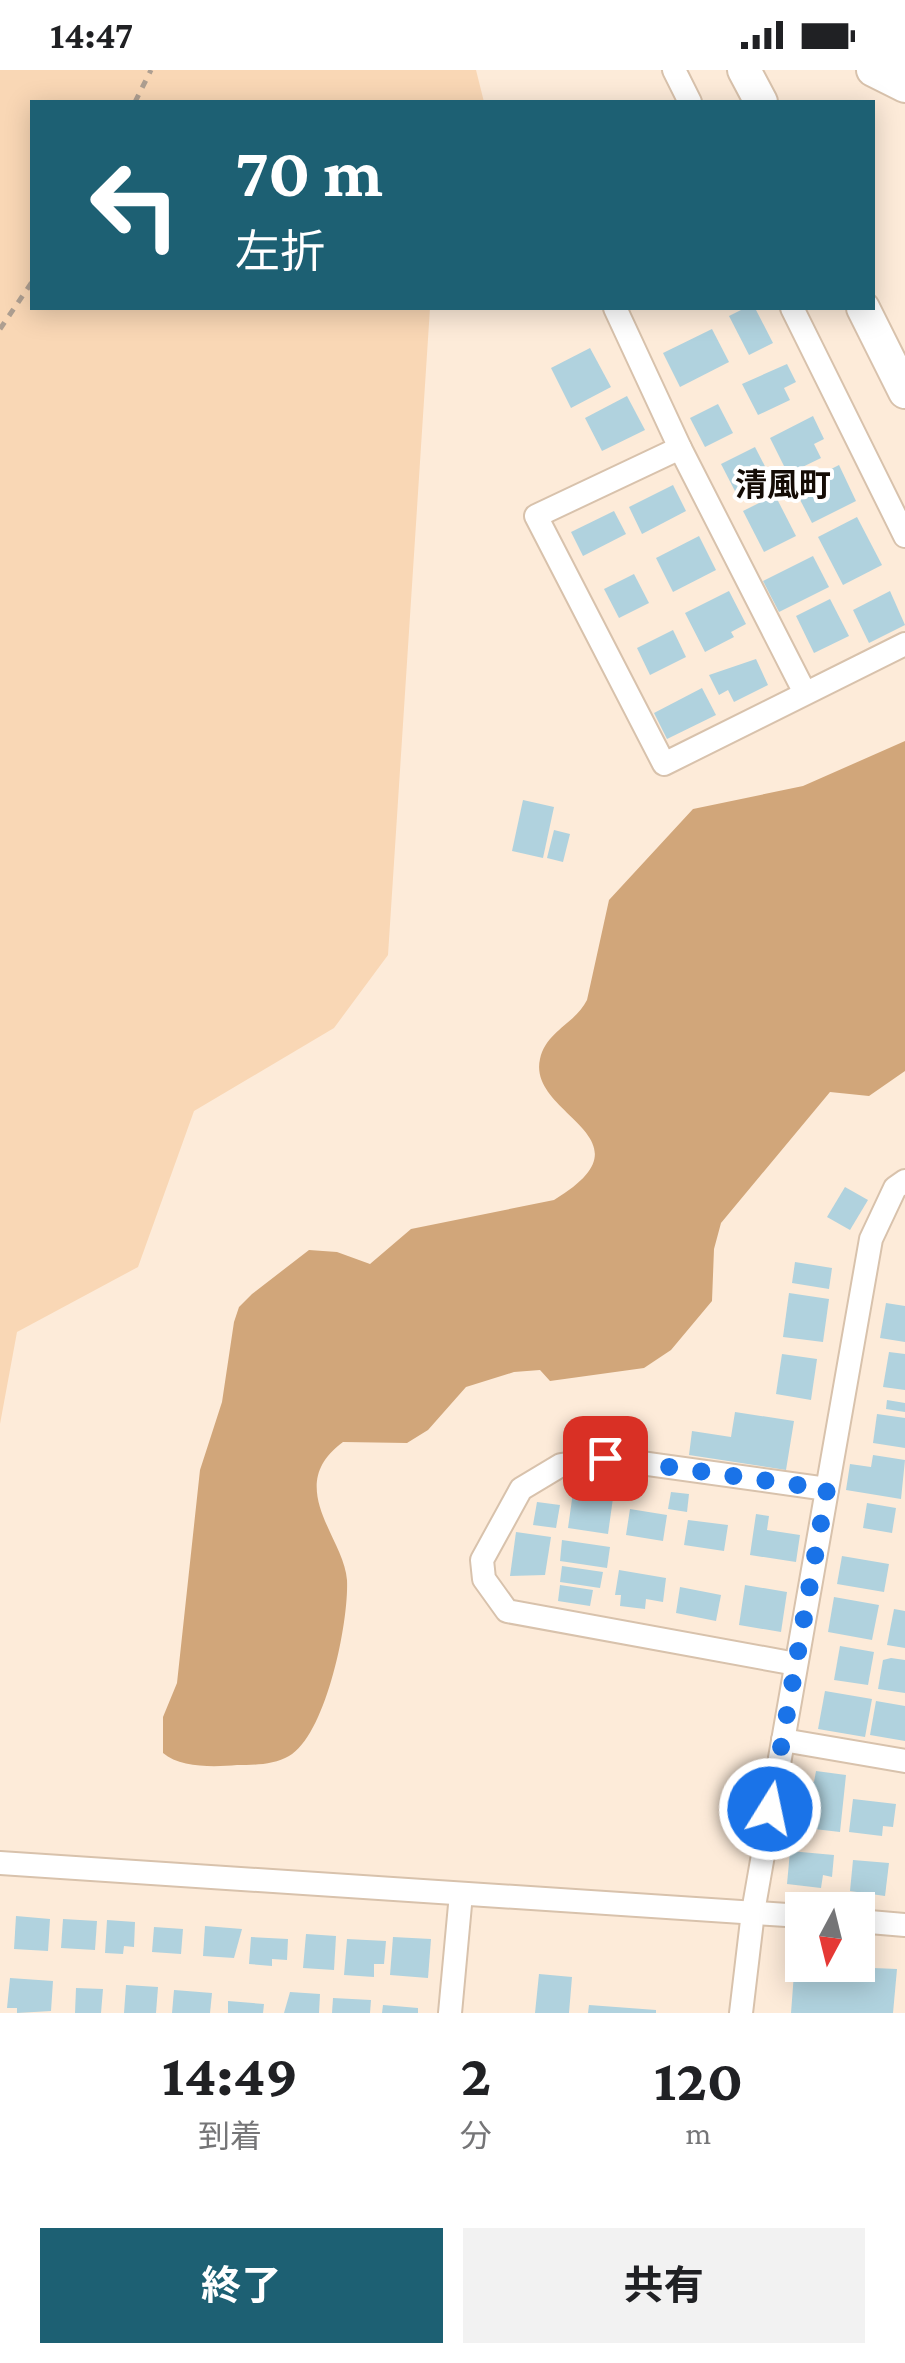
<!DOCTYPE html>
<html lang="ja">
<head>
<meta charset="utf-8">
<style>
  :root { --surface:#fff; --page:#f2f2f2; --text:#202124; --muted:#757577; --accent:#1d6073 }
  body { margin:0; font-family:"Crimson Pro","Noto Sans JP",serif; background:var(--page); color:var(--text); height:100vh; display:flex; flex-direction:column; font-size:38px; white-space:nowrap }
  * { box-sizing:border-box; margin:0 }
  p { font-size:32px; color:var(--muted) }
  .icon { flex:none; width:55px; height:55px; fill:none; stroke:currentColor; stroke-width:2; stroke-linecap:round; stroke-linejoin:round }
  .map { position:relative; height:1943px; overflow:hidden }
  .details { display:flex; flex-direction:column; background:var(--surface); flex:1 }
  .details>* { flex:none }
  .hud { position:absolute; left:30px; top:30px; width:845px; height:210px; border-radius:0px; box-shadow:0 5px 25px #0003; background:#1d6073; color:#fff; overflow:hidden }
  .needle { width:65px; rotate:187deg }
  .controls { position:absolute; left:785px; top:1822px; display:grid; gap:20px }
  .controls a { display:grid; place-items:center; width:90px; height:90px; border-radius:0px; background:var(--surface); box-shadow:0 5px 25px #0003; font-size:50px }
  .pin { position:absolute; display:grid; place-items:center; width:85px; height:85px; color:#fff; margin:-42px; border-radius:20px; box-shadow:0 5px 15px #0006 }
  .me { position:absolute; width:110px; margin:-55px; rotate:10deg; stroke-linejoin:round; filter:drop-shadow(0 0 8px #0008) }
  .turn { display:flex; align-items:center; gap:35px; height:210px; padding:0 40px; font-size:45px }
  .turn .icon { width:130px; height:130px; stroke-width:2.5 }
  .turn b { display:block; font-size:70px; line-height:85px }
  .eta { display:flex; justify-content:space-evenly; align-items:center; height:170px; text-align:center }
  .eta b { font-size:60px; font-weight:700; line-height:70px }
  .button { display:flex; gap:20px; margin-top:auto; padding:20px 40px }
  .button a { flex:1; height:115px; border-radius:0px; background:var(--accent); color:#fff; font-size:40px; font-weight:700; line-height:115px; text-align:center }
  .button a+a { background:var(--page); color:var(--text) }
  .status { display:flex; justify-content:space-between; align-items:center; height:70px; padding:0 50px; background:var(--surface); direction:ltr }
  .status svg { height:28px; fill:currentColor }
  .map>svg:first-child { display:block }
</style>
</head>
<body>
<div class="status"><b>14:47</b><svg viewBox="0 0 49 12"><path d="M0 12V9h3v3zM5 12V6h3v6zM10 12V3h3v9zM15 12V0h3v12zM26 1h20v11H26zM47 4h2v5h-2z"/></svg></div>
<div class="map">
<svg width="905" height="1943" viewBox="0 0 905 1943">
  <rect width="100%" height="100%" fill="#fdebd9"/>
  <polygon fill="#f9d7b5" points="0,0 476,0 484,32 32,32 32,238 430,238 388,885 334,958 194,1041 138,1197 17,1262 0,1354"/>
  <path fill="#d1a67a" d="M905,671V1001L869,1026L830,1022L721,1153L714,1179L712,1231L671,1280L644,1298L550,1311L540,1300L514,1302L466,1317L428,1360L407,1373L343,1372C283,1416 344,1467 347,1510C349,1552 326,1665 289,1686C274,1695 253,1695 237,1695C215,1697 180,1698 163,1683V1647L177,1613L200,1400L222,1332L234,1252L239,1237L252,1224L309,1180L337,1182L370,1194L411,1159L554,1130C659,1067 527,1046 540,989C546,961 575,954 587,930L609,830L693,739L803,716Z"/>
  <g fill="#b0d2de">
    <polygon points="745,238 755,238 773,273 749,285 729,246"/>
    <polygon points="712,259 729,292 680,317 663,283"/>
    <polygon points="590,278 611,317 571,338 551,298"/>
    <polygon points="787,294 796,312 784,318 790,330 758,345 742,314"/>
    <polygon points="627,326 645,360 602,381 585,348"/>
    <polygon points="718,334 733,363 705,377 690,348"/>
    <polygon points="813,346 824,369 814,374 821,388 788,404 770,368"/>
    <polygon points="755,377 771,408 737,425 721,394"/>
    <polygon points="839,395 856,431 812,453 794,418"/>
    <polygon points="673,415 686,441 642,464 629,437"/>
    <polygon points="775,425 796,466 764,482 743,441"/>
    <polygon points="614,441 626,464 583,486 571,462"/>
    <polygon points="857,447 882,495 843,515 818,467"/>
    <polygon points="699,466 716,500 673,522 656,488"/>
    <polygon points="813,486 829,517 779,542 763,511"/>
    <polygon points="634,504 649,533 619,548 604,519"/>
    <polygon points="729,521 746,554 731,562 734,567 705,582 685,543"/>
    <polygon points="890,521 905,555 869,573 853,540"/>
    <polygon points="830,529 849,566 814,583 796,546"/>
    <polygon points="673,560 686,587 650,605 637,578"/>
    <polygon points="756,589 768,615 734,632 728,620 719,625 709,605"/>
    <polygon points="702,618 716,645 667,669 654,643"/>
    <polygon points="523,730 554,737 543,788 512,781"/>
    <polygon points="554,760 570,764 563,792 547,788"/>
    <polygon points="845,1117 868,1130 850,1160 827,1147"/>
    <polygon points="795,1192 832,1198 829,1219 792,1213"/>
    <polygon points="789,1223 829,1229 823,1272 783,1267"/>
    <polygon points="886,1233 905,1236 905,1272 880,1268"/>
    <polygon points="889,1282 905,1284 905,1320 883,1317"/>
    <polygon points="782,1284 817,1289 811,1330 776,1324"/>
    <polygon points="887,1330 905,1333 905,1342 886,1339"/>
    <polygon points="735,1342 794,1351 786,1400 689,1385 692,1361 731,1367"/>
    <polygon points="877,1344 905,1348 905,1378 873,1373"/>
    <polygon points="873,1385 905,1390 901,1429 846,1420 850,1394 871,1397"/>
    <polygon points="573,1422 613,1428 608,1464 568,1458"/>
    <polygon points="671,1422 689,1424 687,1442 668,1439"/>
    <polygon points="537,1432 560,1435 556,1458 533,1455"/>
    <polygon points="867,1433 896,1438 892,1463 863,1458"/>
    <polygon points="630,1439 667,1445 663,1471 626,1465"/>
    <polygon points="756,1444 769,1446 767,1460 800,1465 796,1492 750,1485"/>
    <polygon points="688,1450 728,1455 724,1481 684,1475"/>
    <polygon points="516,1462 551,1467 545,1505 510,1506"/>
    <polygon points="562,1470 610,1477 607,1498 560,1491"/>
    <polygon points="842,1486 889,1494 884,1522 837,1514"/>
    <polygon points="562,1496 603,1502 600,1518 560,1512"/>
    <polygon points="619,1500 666,1508 663,1532 646,1529 645,1539 620,1536 621,1525 615,1525"/>
    <polygon points="560,1515 593,1520 590,1536 558,1531"/>
    <polygon points="745,1515 787,1522 781,1562 739,1555"/>
    <polygon points="680,1517 721,1525 716,1551 676,1543"/>
    <polygon points="834,1527 879,1535 872,1570 828,1562"/>
    <polygon points="894,1539 905,1541 905,1578 887,1575"/>
    <polygon points="840,1576 874,1582 868,1615 834,1610"/>
    <polygon points="891,1588 905,1590 905,1623 878,1619 883,1590"/>
    <polygon points="825,1621 872,1629 865,1667 818,1659"/>
    <polygon points="876,1631 905,1636 905,1671 870,1665"/>
    <polygon points="816,1701 846,1705 840,1762 797,1757 803,1710 814,1712"/>
    <polygon points="853,1729 896,1734 893,1757 883,1756 882,1766 849,1762"/>
    <polygon points="790,1781 834,1785 832,1807 823,1805 821,1818 787,1814"/>
    <polygon points="853,1790 889,1793 885,1826 850,1821"/>
    <polygon points="16,1846 50,1849 48,1881 14,1879"/>
    <polygon points="63,1849 97,1851 95,1880 61,1878"/>
    <polygon points="107,1850 135,1852 134,1877 124,1876 123,1884 105,1883"/>
    <polygon points="205,1856 242,1859 234,1888 203,1886"/>
    <polygon points="154,1857 183,1859 181,1884 152,1882"/>
    <polygon points="306,1864 336,1866 334,1900 303,1898"/>
    <polygon points="251,1867 288,1869 287,1890 272,1889 272,1896 249,1894"/>
    <polygon points="393,1867 431,1869 428,1908 390,1905"/>
    <polygon points="347,1869 386,1871 384,1894 374,1894 374,1907 344,1905"/>
    <polygon points="795,1890 802,1891 802,1895 897,1899 893,1943 791,1943"/>
    <polygon points="539,1904 572,1907 569,1943 535,1943"/>
    <polygon points="10,1908 53,1911 51,1941 17,1943 17,1938 7,1938"/>
    <polygon points="126,1915 158,1917 156,1943 124,1943"/>
    <polygon points="76,1918 103,1919 101,1943 75,1943"/>
    <polygon points="174,1920 212,1923 210,1943 172,1943"/>
    <polygon points="290,1922 320,1924 319,1943 284,1943"/>
    <polygon points="333,1928 371,1930 370,1943 332,1943"/>
    <polygon points="228,1931 264,1934 263,1943 228,1943"/>
    <polygon points="383,1935 418,1938 418,1943 382,1943"/>
    <polygon points="589,1935 656,1940 656,1943 588,1943"/>
  </g>
  <g fill="none" stroke-linecap="round" stroke-linejoin="round">
    <defs>
      <g id="street">
        <polyline points="674,0 690,32"/>
        <polyline points="615,238 680,378 536,446 664,694 905,574"/>
        <polyline points="792,238 905,466"/>
        <polyline points="680,378 805,623"/>
        <polyline points="796,1594 507,1541 484,1509 482,1490 521,1419 561,1395 605,1388 827,1419"/>
        <polyline points="783,1670 905,1691"/>
        <polyline points="0,1793 802,1846"/>
        <polyline points="858,1851 905,1855"/>
        <polyline points="450,1943 461,1824"/>
        <polyline points="741,1943 753,1842 871,1169 895,1118 905,1111"/>
      </g>
      <g id="secondary">
        <polyline points="744,0 761,32"/>
        <polyline points="873,0 905,16"/>
        <polyline points="863,238 905,322"/>
      </g>
    </defs>
    <use href="#street" stroke="#d8c2ac" stroke-width="26"/>
    <use href="#secondary" stroke="#d8c2ac" stroke-width="36"/>
    <g stroke="#ae9f91" stroke-width="5" stroke-dasharray="8 8" stroke-linecap="butt">
      <polyline points="135,32 151,0"/>
      <polyline points="0,259 32,212"/>
    </g>
    <use href="#street" stroke="#fff" stroke-width="22"/>
    <use href="#secondary" stroke="#fff" stroke-width="32"/>
  </g>
  <g fill="none" stroke-linecap="round" stroke-linejoin="round">
    <polyline stroke="#1a73e8" stroke-width="18" stroke-dasharray="0 32.4" points="605,1388 827,1419 770,1739"/>
  </g>
  <g text-anchor="middle" stroke-width="8" stroke-linejoin="round" paint-order="stroke">
    <g font-size="32" font-weight="bold" fill="#140c05" stroke="#fff">
      <text x="783" y="426">清風町</text>
    </g>
  </g>
</svg>
<div class="controls">
<a><svg class="needle" viewBox="-14 -14 28 28"><path d="M0-13l5 13h-10z" fill="#e53935"/><path d="M0 13l5-13h-10z" fill="#757577"/></svg></a>
</div>
<div class="pin" style="left:605px;top:1388px;background:#d93025"><svg class="icon" aria-label="arrive" viewBox="0 0 24 24"><path d="M6 21V4h12l-3 4 3 4H6"/></svg></div>
<svg class="me" style="left:770px;top:1739px" viewBox="-20 -20 40 40"><circle r="17" fill="#1a73e8" stroke="#fff" stroke-width="3"/><path d="M0-11L8 9 0 5-8 9z" fill="#fff"/></svg>
<div class="hud">
<div class="turn"><svg class="icon" aria-label="left" viewBox="0 0 24 24"><path d="M17 20v-9H6M10 6l-5 5 5 5"/></svg><div><b>70 m</b>左折</div></div>
</div>
</div>
<section class="details">
<div class="eta">
<div><b>14:49</b><p>到着</p></div>
<div><b>2</b><p>分</p></div>
<div><b>120</b><p>m</p></div>
</div>
<div class="button"><a>終了</a><a>共有</a></div>
</section>
</body>
</html>
